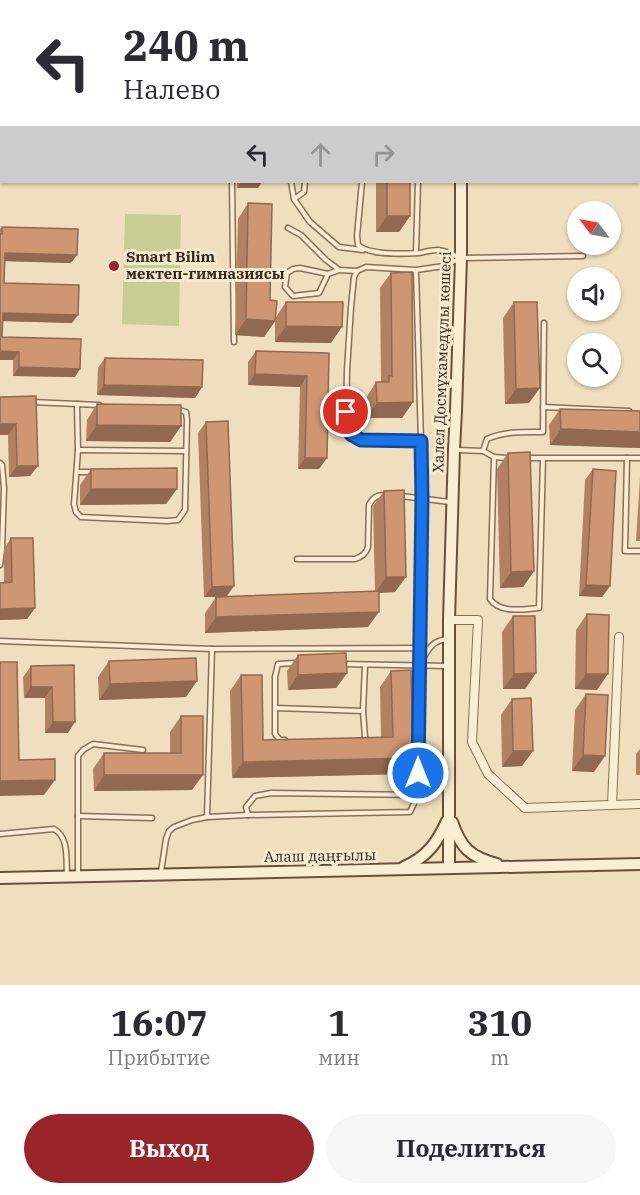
<!DOCTYPE html>
<html lang="ru">
<head>
<meta charset="utf-8">
<style>
  :root { --surface:#fff; --page:#f7f7f7; --text:#2b2b33; --muted:#7c7c81; --accent:#99252a }
  body { margin:0; font-family:"IBM Plex Serif",serif; background:var(--page); color:var(--text); height:100vh; display:flex; flex-direction:column; font-size:22px; white-space:nowrap }
  * { box-sizing:border-box; margin:0 }
  p { font-size:20px; color:var(--muted) }
  .icon { flex:none; width:33px; height:33px; fill:none; stroke:currentColor; stroke-width:2; stroke-linecap:round; stroke-linejoin:round }
  .map { position:relative; height:985px; overflow:hidden }
  .drawer { display:flex; flex-direction:column; background:var(--surface); flex:1 }
  .drawer>* { flex:none }
  .top-card { position:absolute; left:0px; top:0px; width:640px; height:183px; box-shadow:0 2px 4px #0004; background:#fff; color:var(--text); overflow:hidden }
  .needle { width:39px; rotate:302deg }
  .fabs { position:absolute; left:567px; top:201px; display:grid; gap:12px }
  .fabs a { display:grid; place-items:center; width:54px; height:54px; border-radius:50%; background:var(--surface); box-shadow:0 2px 4px #0004; font-size:30px }
  .pin { position:absolute; display:grid; place-items:center; width:51px; height:51px; color:#fff; margin:-26px; border:3px solid #fff; border-radius:50%; box-shadow:0 2px 6px #0007 }
  .me { position:absolute; width:66px; margin:-33px; rotate:0deg; stroke-linejoin:round; filter:drop-shadow(0 0 4px #0008) }
  .turn { display:flex; align-items:center; gap:21px; height:126px; padding:0 24px; font-size:27px }
  .turn .icon { width:78px; height:78px; stroke-width:2.5 }
  .turn b { display:block; font-size:42px; line-height:51px }
  .lanes { display:flex; align-items:center; height:57px; padding:0 24px; background:#0003; justify-content:center; gap:30px; direction:ltr }
  .lanes .off { opacity:.35 }
  .eta { display:flex; justify-content:space-evenly; align-items:center; height:102px; text-align:center }
  .eta b { font-size:36px; font-weight:800; line-height:42px }
  .primary-button { display:flex; gap:12px; margin-top:auto; padding:12px 24px }
  .primary-button a { flex:1; height:69px; border-radius:36px; background:var(--accent); color:#fff; font-size:24px; font-weight:800; line-height:69px; text-align:center }
  .primary-button a+a { background:var(--page); color:var(--text) }
  .map>svg:first-child { display:block }
</style>
</head>
<body>
<div class="map">
<svg width="640" height="985" viewBox="0 0 640 985">
  <rect width="100%" height="100%" fill="#efdfbf"/>
  <polygon fill="#c8cd93" points="125,214 181,215 179,326 122,324"/>
  <g fill="none" stroke-linecap="round" stroke-linejoin="round">
    <defs>
      <g id="lane">
        <polyline points="226,0 226,2"/>
        <polyline points="558,0 560,2"/>
        <polyline points="292,2 292,0"/>
        <polyline points="232,182 234,342"/>
        <polyline points="291,182 294,199 310,222 339,247 363,250"/>
        <path d="M362,182L357,236L358,245C369,255 404,254 419,253C425,252 431,250 438,250C446,251 453,254 460,258"/>
        <polyline points="294,199 304,192 305,182"/>
        <polyline points="288,228 301,235 326,260 338,269"/>
        <polyline points="416,253 418,182"/>
        <polyline points="416,270 421,441 361,440 352,435 346,428 347,370 351,307 354,277 357,271 366,267 416,270 444,266 461,258 583,256"/>
        <polyline points="328,274 319,293 293,296 285,287 287,273 293,269 300,268 328,274 339,270 357,271"/>
        <polyline points="32,402 99,405"/>
        <polyline points="77,404 78,450 74,504 76,512 81,517 167,521 178,520 185,510 187,420 186,412 179,410"/>
        <polyline points="543,407 629,411"/>
        <polyline points="78,450 186,451"/>
        <polyline points="457,450 483,451 494,457 507,458"/>
        <path d="M483,451L487,439C504,431 524,432 543,432L544,323"/>
        <path d="M494,457L490,599C500,614 523,609 539,608L543,459"/>
        <polyline points="527,458 640,458"/>
        <polyline points="627,458 625,551 640,551"/>
        <polyline points="0,463 2,465 4,488 2,550 0,565"/>
        <polyline points="77,472 92,472"/>
        <polyline points="401,496 450,502"/>
        <path d="M297,559H355C362,557 366,554 368,547L369,505C373,497 377,495 385,495"/>
        <polyline points="0,641 212,649 419,648 428,649"/>
        <polyline points="342,664 448,666"/>
        <path d="M419,666C428,651 430,640 449,639"/>
        <polyline points="276,708 363,711"/>
        <polyline points="285,740 280,740 275,734 275,677 278,664 295,663"/>
        <polyline points="363,741 365,737 363,711 365,665"/>
        <polyline points="248,815 246,807 255,796 271,793 418,795 422,498 421,441"/>
        <polyline points="78,816 152,818"/>
        <polyline points="207,817 212,649"/>
        <path d="M0,834L54,829C69,837 66,859 67,874"/>
        <polyline points="161,872 166,839 169,831 174,827 192,820 207,817 248,815 410,812 418,795"/>
        <polyline points="78,875 78,756 83,750 93,744 143,750"/>
      </g>
      <g id="street">
        <polyline points="449,620 478,620 472,742 488,774 525,808 640,804"/>
        <polyline points="612,805 619,637"/>
      </g>
      <g id="secondary">
        <polyline points="454,0 454,2"/>
        <path d="M452,822C461,848 470,857 497,864"/>
        <path d="M404,867C427,857 437,843 447,821"/>
        <polyline points="449,868 449,620 454,449 456,411 461,258 461,182"/>
        <polyline points="0,878 640,864"/>
      </g>
    </defs>
    <use href="#lane" stroke="#886f57" stroke-width="7"/>
    <use href="#street" stroke="#886f57" stroke-width="10"/>
    <use href="#secondary" stroke="#6a503a" stroke-width="14"/>
    <use href="#lane" stroke="#faedd2" stroke-width="4"/>
    <use href="#street" stroke="#faedd2" stroke-width="8"/>
    <use href="#secondary" stroke="#faedd2" stroke-width="10"/>
  </g>
  <g fill="#b28163">
    <polygon points="7,0 15,0 15,2 6,2"/>
    <rect x="252" y="0" width="33" height="2"/>
    <polygon points="514,0 543,0 542,2 514,2"/>
    <polygon points="237,182 262,182 258,188 237,188"/>
    <polygon points="376,182 410,182 410,216 399,232 376,232"/>
    <polygon points="248,203 270,300 276,317 286,302 331,343 275,342 275,321 264,337 235,335 238,219"/>
    <polygon points="2,227 71,263 5,261 4,283 72,323 3,321 2,337 75,377 13,376 13,360 0,360 0,229"/>
    <polygon points="391,273 413,402 402,418 366,418 366,398 376,382 381,382 380,288"/>
    <polygon points="514,302 529,403 505,404 503,318"/>
    <polygon points="256,351 329,353 319,469 298,469 300,387 248,385 248,362"/>
    <polygon points="105,358 202,387 195,398 97,395 98,368"/>
    <polygon points="36,396 30,476 9,477 8,435 0,435"/>
    <polygon points="97,404 181,426 170,442 86,441 87,420"/>
    <polygon points="560,409 640,411 640,448 550,445 549,425"/>
    <polygon points="206,422 234,586 226,597 204,597 198,433"/>
    <polygon points="508,453 534,571 523,587 500,588 497,469"/>
    <polygon points="91,469 166,504 80,505 80,485"/>
    <polygon points="593,469 610,586 602,597 579,596 585,480"/>
    <polygon points="640,477 640,541 636,541"/>
    <polygon points="384,491 395,592 379,593 368,627 205,633 205,613 216,597 375,591 373,506"/>
    <polygon points="11,538 35,608 27,619 0,620 0,583 4,583 4,549"/>
    <polygon points="587,614 597,690 575,689 576,630"/>
    <polygon points="513,616 536,673 525,689 503,689 502,632"/>
    <polygon points="298,655 347,673 336,688 288,690 287,671"/>
    <polygon points="109,661 186,697 99,700 98,677"/>
    <polygon points="74,665 68,733 45,733 45,698 24,698 23,677 31,666"/>
    <polygon points="391,671 413,758 402,774 232,778 230,691 241,675 263,740 381,738 380,687"/>
    <polygon points="586,694 594,772 572,771 575,710"/>
    <polygon points="512,699 522,766 502,767 501,715"/>
    <polygon points="181,716 192,790 94,791 93,769 104,753 170,753 170,732"/>
    <polygon points="640,749 640,775 636,775 636,754"/>
  </g>
  <g fill="#916950">
    <polygon points="525,0 543,0 542,2 524,2"/>
    <polygon points="639,17 640,17 640,31 639,32"/>
    <rect x="0" y="136" width="2" height="15"/>
    <polygon points="241,182 262,182 258,188 237,188"/>
    <polygon points="387,216 410,216 399,232 376,232"/>
    <polygon points="5,253 77,255 71,263 0,261"/>
    <polygon points="3,313 78,315 72,323 0,321"/>
    <polygon points="246,319 275,321 264,337 235,335"/>
    <polygon points="286,326 342,327 331,343 275,342"/>
    <polygon points="0,351 19,352 13,360 0,360"/>
    <polygon points="19,367 80,369 75,377 13,376"/>
    <polygon points="255,374 307,376 300,387 248,385"/>
    <polygon points="104,385 202,387 195,398 97,395"/>
    <polygon points="540,388 529,403 505,404 516,389"/>
    <polygon points="413,402 402,418 366,418 377,403"/>
    <polygon points="0,424 16,424 8,435 0,435"/>
    <polygon points="97,425 181,426 170,442 86,441"/>
    <polygon points="561,429 640,432 640,448 550,445"/>
    <polygon points="305,458 327,458 319,469 298,469"/>
    <polygon points="17,466 38,466 30,476 9,477"/>
    <polygon points="91,489 177,489 166,504 80,505"/>
    <polygon points="534,571 523,587 500,588 511,572"/>
    <polygon points="386,577 406,577 395,592 375,593"/>
    <polygon points="586,585 610,586 602,597 579,596"/>
    <polygon points="234,586 226,597 204,597 212,587"/>
    <polygon points="35,608 27,619 0,620 0,609"/>
    <polygon points="379,612 368,627 205,633 216,617"/>
    <polygon points="347,673 336,688 288,690 298,675"/>
    <polygon points="536,673 525,689 503,689 514,674"/>
    <polygon points="586,674 608,674 597,690 575,689"/>
    <polygon points="197,681 186,697 99,700 110,684"/>
    <polygon points="31,687 52,687 45,698 24,698"/>
    <polygon points="53,722 75,722 68,733 45,733"/>
    <polygon points="513,751 533,751 522,766 502,767"/>
    <polygon points="583,755 605,756 594,772 572,771"/>
    <polygon points="413,758 402,774 232,778 243,762"/>
    <polygon points="104,775 203,775 192,790 94,791"/>
    <polygon points="55,780 44,795 0,796 0,781"/>
  </g>
  <g fill="#cf9673" stroke="#916950" stroke-width="1.5">
    <rect x="15" y="0" width="29" height="2"/>
    <rect x="263" y="0" width="22" height="2"/>
    <polygon points="566,0 640,0 640,17 639,17 639,2 566,2"/>
    <rect x="0" y="111" width="2" height="25"/>
    <rect x="387" y="182" width="23" height="34"/>
    <polygon points="248,203 272,204 270,300 277,301 275,321 246,319"/>
    <polygon points="2,227 78,229 77,255 5,253 4,283 79,285 78,315 3,313 2,337 81,339 80,369 19,367 19,352 0,351 0,234 2,234"/>
    <polygon points="412,272 413,402 377,403 376,382 389,382 389,376 392,376 391,273"/>
    <polygon points="286,302 343,302 342,327 286,326"/>
    <polygon points="514,302 537,302 540,388 516,389"/>
    <polygon points="256,351 329,353 327,458 305,458 307,376 255,374"/>
    <polygon points="105,358 203,360 202,387 104,385"/>
    <polygon points="36,396 38,466 17,466 16,424 0,424 0,397"/>
    <polygon points="97,404 181,405 181,426 97,425"/>
    <polygon points="560,409 640,411 640,432 561,429"/>
    <polygon points="228,421 234,586 212,587 206,422"/>
    <polygon points="530,452 534,571 511,572 508,453"/>
    <polygon points="177,468 177,489 91,489 91,469"/>
    <polygon points="593,469 616,471 610,586 586,585"/>
    <polygon points="404,490 406,577 386,577 384,491"/>
    <polygon points="11,538 33,538 35,608 0,609 0,583 12,582"/>
    <polygon points="379,591 379,612 216,617 216,597"/>
    <polygon points="587,614 609,615 608,674 586,674"/>
    <polygon points="513,616 535,616 536,673 514,674"/>
    <polygon points="346,653 347,673 298,675 298,655"/>
    <polygon points="196,658 197,681 110,684 109,661"/>
    <polygon points="0,662 17,662 19,760 55,759 55,780 0,781"/>
    <polygon points="74,665 75,722 53,722 52,687 31,687 31,666"/>
    <polygon points="411,670 413,758 243,762 241,675 262,675 263,740 393,737 391,671"/>
    <polygon points="586,694 608,695 605,756 583,755"/>
    <polygon points="531,698 533,751 513,751 512,699"/>
    <polygon points="181,716 203,716 203,775 104,775 104,753 181,753"/>
  </g>
  <g fill="none" stroke-linecap="round" stroke-linejoin="round">
    <defs>
      <polyline id="route" points="346,412 346,428 352,435 361,440 421,441 422,498 418,773"/>
    </defs>
    <use href="#route" stroke="#114b97" stroke-width="15"/>
    <use href="#route" stroke="#1a73e8" stroke-width="10"/>
  </g>
  <circle fill="#99252a" stroke="#f6eacf" stroke-width="2" cx="114" cy="266" r="6"/>
  <g text-anchor="middle" stroke-width="6" stroke-linejoin="round" paint-order="stroke">
    <g font-size="15" font-weight="bold" fill="#37281c" stroke="#f6eacf" text-anchor="start">
      <text x="126" y="262">Smart Bilim<tspan x="126" dy="17">мектеп-гимназиясы</tspan></text>
    </g>
    <g font-size="15" fill="#37281c" stroke="#f6eacf">
      <text transform="translate(442 362) rotate(-88)" y="5">Халел Досмұхамедұлы көшесі</text>
      <text transform="translate(320 856) rotate(-1)" y="5">Алаш даңғылы</text>
    </g>
  </g>
</svg>
<div class="fabs">
<a><svg class="needle" viewBox="-14 -14 28 28"><path d="M0-13l5 13h-10z" fill="#e53935"/><path d="M0 13l5-13h-10z" fill="#7c7c81"/></svg></a>
<a><svg class="icon" aria-label="sound" viewBox="0 0 24 24"><path d="M4 9h4l5-4v14l-5-4H4zM17 9q2 3 0 6"/></svg></a>
<a><svg class="icon" aria-label="search" viewBox="0 0 24 24"><circle cx="10" cy="10" r="6"/><path d="M15 15l6 6"/></svg></a>
</div>
<div class="pin" style="left:346px;top:412px;background:#d93025"><svg class="icon" aria-label="arrive" viewBox="0 0 24 24"><path d="M6 21V4h12l-3 4 3 4H6"/></svg></div>
<svg class="me" style="left:418px;top:773px" viewBox="-20 -20 40 40"><circle r="17" fill="#1a73e8" stroke="#fff" stroke-width="3"/><path d="M0-11L8 9 0 5-8 9z" fill="#fff"/></svg>
<div class="top-card">
<div class="turn"><svg class="icon" aria-label="left" viewBox="0 0 24 24"><path d="M17 20v-9H6M10 6l-5 5 5 5"/></svg><div><b>240 m</b>Налево</div></div>
<div class="lanes"><svg class="icon" aria-label="left" viewBox="0 0 24 24"><path d="M17 20v-9H6M10 6l-5 5 5 5"/></svg><svg class="icon off" aria-label="ahead" viewBox="0 0 24 24"><path d="M12 20V5M6 11l6-6 6 6"/></svg><svg class="icon off" aria-label="right" viewBox="0 0 24 24"><path d="M7 20v-9h11M14 6l5 5-5 5"/></svg></div>
</div>
</div>
<section class="drawer">
<div class="eta">
<div><b>16:07</b><p>Прибытие</p></div>
<div><b>1</b><p>мин</p></div>
<div><b>310</b><p>m</p></div>
</div>
<div class="primary-button"><a>Выход</a><a>Поделиться</a></div>
</section>
</body>
</html>
